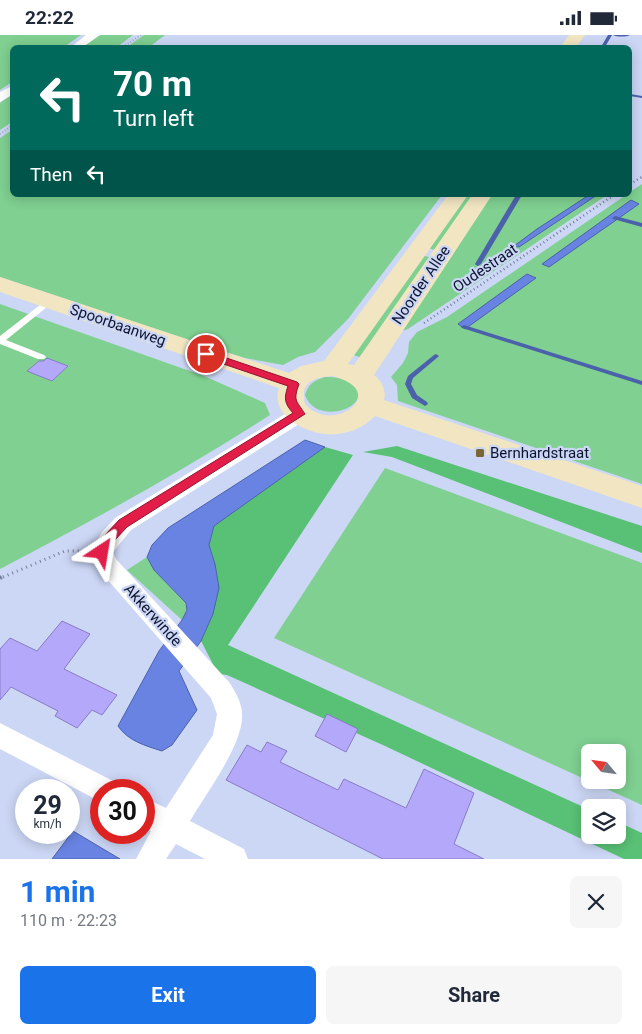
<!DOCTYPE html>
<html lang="en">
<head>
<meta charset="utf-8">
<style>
  :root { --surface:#fff; --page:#f6f6f7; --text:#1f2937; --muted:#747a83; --accent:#1a73e8 }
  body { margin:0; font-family:Roboto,sans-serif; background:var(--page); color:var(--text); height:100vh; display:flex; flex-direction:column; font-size:19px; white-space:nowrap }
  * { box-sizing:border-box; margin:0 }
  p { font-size:16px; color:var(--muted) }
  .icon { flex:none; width:28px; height:28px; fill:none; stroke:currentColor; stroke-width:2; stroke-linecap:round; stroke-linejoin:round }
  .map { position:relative; height:824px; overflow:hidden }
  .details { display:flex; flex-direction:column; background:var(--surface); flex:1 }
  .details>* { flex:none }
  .hud { position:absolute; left:10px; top:10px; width:622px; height:152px; border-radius:8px; box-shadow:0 2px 12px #0003; background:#00695c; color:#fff; overflow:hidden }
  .needle { width:32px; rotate:299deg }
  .buttons { position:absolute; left:581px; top:709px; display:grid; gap:10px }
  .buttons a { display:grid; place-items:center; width:45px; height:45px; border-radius:8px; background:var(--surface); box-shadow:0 2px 12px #0003; font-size:25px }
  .speed { position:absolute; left:15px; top:744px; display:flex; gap:10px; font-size:25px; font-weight:700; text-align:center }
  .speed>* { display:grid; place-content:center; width:65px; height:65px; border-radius:50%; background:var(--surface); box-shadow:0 2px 12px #0003; line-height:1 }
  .speed small { font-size:12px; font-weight:400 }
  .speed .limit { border:8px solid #d22; background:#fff; color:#111 }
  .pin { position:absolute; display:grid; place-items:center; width:42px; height:42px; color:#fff; margin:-21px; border:2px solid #fff; border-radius:50%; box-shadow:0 1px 5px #0007 }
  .me { position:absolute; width:55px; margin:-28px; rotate:33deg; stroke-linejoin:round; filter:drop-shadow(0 0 4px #0008) }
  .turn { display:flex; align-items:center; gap:18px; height:105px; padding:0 20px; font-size:22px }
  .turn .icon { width:65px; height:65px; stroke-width:2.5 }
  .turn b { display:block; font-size:35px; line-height:42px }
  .then { display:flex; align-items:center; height:48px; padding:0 20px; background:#0003; gap:10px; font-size:19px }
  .round { display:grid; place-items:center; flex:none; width:52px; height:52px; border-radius:8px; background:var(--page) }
  .head { display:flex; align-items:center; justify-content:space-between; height:85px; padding:0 20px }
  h1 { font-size:30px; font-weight:700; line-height:38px; color:var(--accent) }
  .cta { display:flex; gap:10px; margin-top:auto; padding:10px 20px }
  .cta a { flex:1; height:58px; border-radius:8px; background:var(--accent); color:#fff; font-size:20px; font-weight:700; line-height:58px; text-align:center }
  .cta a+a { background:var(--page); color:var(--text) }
  .status { display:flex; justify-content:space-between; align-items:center; height:35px; padding:0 25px; background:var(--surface); direction:ltr }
  .status svg { height:14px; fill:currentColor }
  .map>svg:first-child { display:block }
</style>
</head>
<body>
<div class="status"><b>22:22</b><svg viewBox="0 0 49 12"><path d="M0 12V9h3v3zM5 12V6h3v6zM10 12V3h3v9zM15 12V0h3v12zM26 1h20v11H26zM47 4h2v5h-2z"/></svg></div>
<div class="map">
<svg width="642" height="824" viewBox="0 0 642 824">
  <rect width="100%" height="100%" fill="#ccd7f5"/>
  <g fill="#7fd091" fill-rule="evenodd">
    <polygon points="0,0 81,0 64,12 12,12 12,47 0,55"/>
    <polygon points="99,0 133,0 117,12 81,12"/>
    <polygon points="144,0 165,0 149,12 127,12"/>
    <polygon points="12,59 12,87 0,95 0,68"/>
    <polygon points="12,95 12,160 442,160 348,284 315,317 298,322 283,330 245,323 205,311 0,242 0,103"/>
    <polygon points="642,149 642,449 398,366 397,350 391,342 403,328 408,318 409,307 417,297 447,282 626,160 630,160 630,157"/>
    <polygon points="464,160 477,160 437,216 426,212"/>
    <polygon points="488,160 607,160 408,294 395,298"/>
    <polygon points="421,220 433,223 365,324 351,319"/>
    <path d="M0,269L204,341L265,368L270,380C183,436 92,486 0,534Z"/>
    <path d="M325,342C337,342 345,343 354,351C374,372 316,392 305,360C308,349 315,345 325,342Z"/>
    <path d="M385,433L642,528V770L274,603ZM590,718H618V745H590Z"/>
    <polygon points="147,522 154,535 186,568 187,575 182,585 127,535"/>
  </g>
  <g fill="#59c175">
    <polygon points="397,411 642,491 642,518 392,422 363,417"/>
    <polygon points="325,412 353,420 228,610 590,775 590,800 618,800 618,787 642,798 642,824 624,824 385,711 227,640 218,639 201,606 213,579 215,529 209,510 214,491"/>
  </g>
  <g fill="#6883e1" stroke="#4c61ab">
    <polygon points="589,160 597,160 519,212 514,211 537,194"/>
    <polygon points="631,165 639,169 549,232 542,229"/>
    <polygon points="527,239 536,243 465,294 458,289"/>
    <path d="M305,405L325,412L214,491L209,510L215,529L219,553L213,579L201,606L179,636L197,675L172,710L162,716C146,711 128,706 118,691L159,616L182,585L187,575L186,568L154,535L147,522L152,510L168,493Z"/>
    <polygon points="73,796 120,824 52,824"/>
  </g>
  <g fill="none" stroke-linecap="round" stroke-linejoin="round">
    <g fill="#4c61ab" fill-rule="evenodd">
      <polygon points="608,0 612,0 605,12 601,12"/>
      <path d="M613,0H630C626,2 617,2 613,0Z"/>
      <polygon points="630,59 642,61 642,63 630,61"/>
      <polygon points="516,160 522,160 481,229 478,231 476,230 475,229"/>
      <polygon points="615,181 642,188 642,192 613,184 612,183"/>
      <polygon points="464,290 642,346 642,350 462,293 461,292 462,291"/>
      <polygon points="436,319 439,321 438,322 413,343 411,349 417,360 427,367 428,369 425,371 412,363 405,349 408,341 434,320"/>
    </g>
  </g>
  <g fill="#b4a8fa" stroke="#887cc6">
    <polygon points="47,323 68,331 52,346 27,336 39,326 44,326"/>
    <polygon points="62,586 90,599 64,634 117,660 102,680 92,675 77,693 55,681 58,676 11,652 0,665 0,614 10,603 37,616"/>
    <polygon points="327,679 358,694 346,717 315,701"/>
    <polygon points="267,707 287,716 280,727 338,755 344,744 406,773 424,734 474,758 454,809 484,824 383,824 226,745 247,710 261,717"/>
  </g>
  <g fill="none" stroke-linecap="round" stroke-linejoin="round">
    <g stroke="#757e9b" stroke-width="2" stroke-dasharray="0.5 2.5" stroke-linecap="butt">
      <polyline points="123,12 141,0"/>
      <polyline points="0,99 12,91"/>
    </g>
    <g stroke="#757e9b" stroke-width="2.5" stroke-dasharray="1 3" stroke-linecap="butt">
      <polyline points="630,149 642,142"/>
      <polyline points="424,288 614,160"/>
    </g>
    <polyline stroke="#757e9b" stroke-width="3" stroke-dasharray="1 4" stroke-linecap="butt" points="3,542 65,516 81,516"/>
    <polyline stroke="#757e9b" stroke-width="4" stroke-dasharray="2 5" stroke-linecap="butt" points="0,543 6,540"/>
    <polygon fill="#fff" fill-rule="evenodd" points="49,263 52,264 52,268 6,305 44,320 46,322 44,324 38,324 0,309 0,301"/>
    <g fill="#fff" fill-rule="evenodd">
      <polygon points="86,0 100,0 83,12 71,12"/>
      <polygon points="12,51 12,60 0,67 0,57"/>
      <path d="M300,372L307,374L310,379L307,384L131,495L113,517L116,524L229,647C235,656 242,668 242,679C244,709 205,760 190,786L244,814L248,824H205L176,809L166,824H136L151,796L144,792V763L166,773L213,700L217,679L211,663L99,535L91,517L102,497L115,483L293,374Z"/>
      <polygon points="0,688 113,746 117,755 101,755 101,767 0,714"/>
    </g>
    <g fill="#f1e5c2" fill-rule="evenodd">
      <polygon points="569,0 585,0 576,12 560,12"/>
      <path d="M448,160H468L348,329L354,330L472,160H492L374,340C381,345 387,356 384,365L642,451V473L375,381C363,394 344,401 325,399C304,397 270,380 279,353L0,257V242L289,338L301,331L324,326ZM332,341C392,356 334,399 307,371C304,368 304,365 304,360C303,345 320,342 332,341Z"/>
    </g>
  </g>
  <path fill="#e11d48" stroke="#92132f" d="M206,316L297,347L299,349C293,366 296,365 305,379L127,492L114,506L107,521H98L96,517L106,499L119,485L293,378C284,368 284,363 288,351L203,322L201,319L203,317Z"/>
  <rect fill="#796736" stroke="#ccd7f5" stroke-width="2" x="475" y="413" width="10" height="10" rx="2.5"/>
  <g text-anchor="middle" stroke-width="4.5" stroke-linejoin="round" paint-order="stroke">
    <g font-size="15" fill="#0c132e" stroke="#ccd7f5">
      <text transform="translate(485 233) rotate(-34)" y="5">Oudestraat</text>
      <text transform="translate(421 250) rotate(-56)" y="5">Noorder Allee</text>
      <text transform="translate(118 290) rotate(19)" y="5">Spoorbaanweg</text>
      <text transform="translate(153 580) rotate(48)" y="5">Akkerwinde</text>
    </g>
    <g font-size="15" fill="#0c132e" stroke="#ccd7f5" text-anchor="start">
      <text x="490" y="423">Bernhardstraat</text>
    </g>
  </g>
</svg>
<div class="buttons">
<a><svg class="needle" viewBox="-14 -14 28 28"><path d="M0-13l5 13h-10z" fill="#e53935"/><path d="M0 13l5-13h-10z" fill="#747a83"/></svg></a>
<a><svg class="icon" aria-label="layers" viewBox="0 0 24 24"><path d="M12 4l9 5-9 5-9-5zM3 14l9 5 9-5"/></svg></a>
</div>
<div class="speed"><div>29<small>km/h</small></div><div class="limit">30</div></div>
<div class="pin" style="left:206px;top:319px;background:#d93025"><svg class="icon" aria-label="arrive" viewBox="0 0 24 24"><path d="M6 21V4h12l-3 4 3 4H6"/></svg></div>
<svg class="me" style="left:102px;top:517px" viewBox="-20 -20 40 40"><path d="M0-17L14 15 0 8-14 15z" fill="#e11d48" stroke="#fff" stroke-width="4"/></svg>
<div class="hud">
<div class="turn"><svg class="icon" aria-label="left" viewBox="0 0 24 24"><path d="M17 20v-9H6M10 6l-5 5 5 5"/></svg><div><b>70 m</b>Turn left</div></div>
<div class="then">Then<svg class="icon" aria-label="left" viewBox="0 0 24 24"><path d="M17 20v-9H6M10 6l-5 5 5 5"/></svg></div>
</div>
</div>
<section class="details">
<div class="head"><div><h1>1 min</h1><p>110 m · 22:23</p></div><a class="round"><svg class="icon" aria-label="close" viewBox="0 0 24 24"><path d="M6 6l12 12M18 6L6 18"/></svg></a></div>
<div class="cta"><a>Exit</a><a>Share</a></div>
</section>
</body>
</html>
